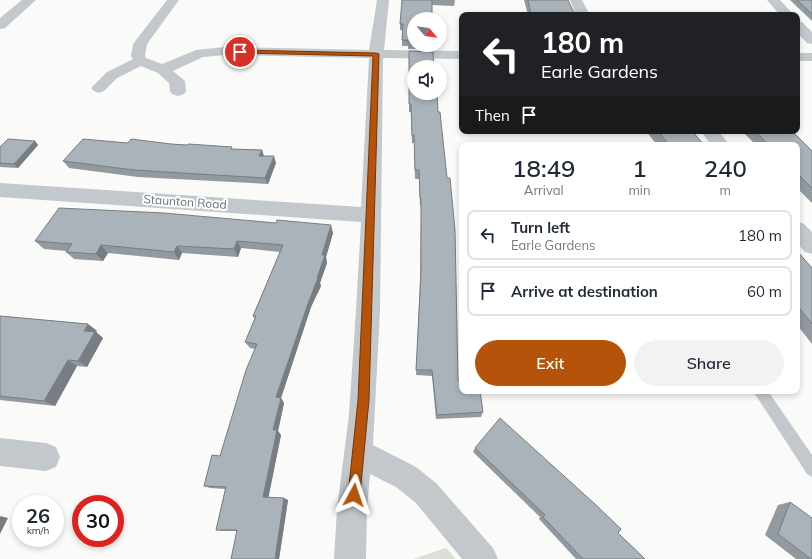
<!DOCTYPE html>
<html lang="en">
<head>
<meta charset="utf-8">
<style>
  :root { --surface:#fff; --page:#f2f2f3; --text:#1f2937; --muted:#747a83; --line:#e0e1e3; --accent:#b45309 }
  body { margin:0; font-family:Mulish,sans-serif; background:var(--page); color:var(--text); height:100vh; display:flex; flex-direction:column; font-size:15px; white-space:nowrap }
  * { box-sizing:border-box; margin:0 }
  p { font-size:13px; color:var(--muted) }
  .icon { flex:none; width:22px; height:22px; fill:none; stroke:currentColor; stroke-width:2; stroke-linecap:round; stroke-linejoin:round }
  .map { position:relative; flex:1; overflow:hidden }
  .sheet { position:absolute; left:459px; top:142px; width:341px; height:252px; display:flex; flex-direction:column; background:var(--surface); border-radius:8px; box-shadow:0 2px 6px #0003 }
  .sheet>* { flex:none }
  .top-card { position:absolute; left:459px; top:12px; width:341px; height:122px; border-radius:8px; box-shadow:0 2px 6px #0003; background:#202124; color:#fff; overflow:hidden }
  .needle { width:26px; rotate:119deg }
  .buttons { position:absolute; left:407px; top:12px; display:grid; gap:8px }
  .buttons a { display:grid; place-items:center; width:40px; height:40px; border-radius:50%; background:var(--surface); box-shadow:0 2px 6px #0003; font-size:20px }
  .speed { position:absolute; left:12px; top:495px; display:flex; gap:8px; font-size:20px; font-weight:700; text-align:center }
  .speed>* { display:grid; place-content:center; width:52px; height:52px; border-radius:50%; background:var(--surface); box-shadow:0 2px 6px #0003; line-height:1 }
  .speed small { font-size:10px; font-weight:400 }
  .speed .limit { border:6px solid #d22; background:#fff; color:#111 }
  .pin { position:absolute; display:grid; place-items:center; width:34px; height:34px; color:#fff; margin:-17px; border:2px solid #fff; border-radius:50%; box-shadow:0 1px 4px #0007 }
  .me { position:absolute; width:44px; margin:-22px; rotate:5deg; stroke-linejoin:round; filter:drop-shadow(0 0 3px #0008) }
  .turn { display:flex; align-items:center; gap:14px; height:84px; padding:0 16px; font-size:18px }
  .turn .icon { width:52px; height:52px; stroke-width:2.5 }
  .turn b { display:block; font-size:28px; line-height:34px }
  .then { display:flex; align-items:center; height:38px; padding:0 16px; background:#0003; gap:8px; font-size:15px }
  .eta { display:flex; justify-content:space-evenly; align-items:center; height:68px; text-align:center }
  .eta b { font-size:24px; font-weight:600; line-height:28px }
  .cta { display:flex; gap:8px; margin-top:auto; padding:8px 16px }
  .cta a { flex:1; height:46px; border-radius:24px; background:var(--accent); color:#fff; font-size:16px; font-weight:600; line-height:46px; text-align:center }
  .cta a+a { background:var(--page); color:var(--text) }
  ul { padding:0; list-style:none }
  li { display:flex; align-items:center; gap:12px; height:50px; margin:0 8px 6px; padding:0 8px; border:2px solid var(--line); border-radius:8px }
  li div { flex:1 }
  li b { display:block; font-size:15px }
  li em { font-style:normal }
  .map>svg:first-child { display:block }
</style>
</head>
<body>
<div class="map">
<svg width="812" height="559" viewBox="0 0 812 559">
  <rect width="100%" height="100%" fill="#fafaf8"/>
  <polygon fill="#dadfd7" points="446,548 456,559 413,559"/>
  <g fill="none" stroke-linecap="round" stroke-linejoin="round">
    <polygon fill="#c3c8cc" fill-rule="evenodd" points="753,391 768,391 812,455 812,477 807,474"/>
    <g fill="#c3c8cc" fill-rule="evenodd">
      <polygon points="22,0 36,0 5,28 0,29 0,18"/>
      <polygon points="167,0 179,0 147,44 145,56 146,58 162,64 196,50 225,47 369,50 377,0 389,0 384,50 462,51 462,59 383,58 380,310 373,445 416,467 436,483 493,548 498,559 462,559 416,503 396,487 370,474 367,509 366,559 334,559 337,509 349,415 356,310 361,222 0,197 0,183 361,207 369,58 225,55 203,57 173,71 185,81 186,91 184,94 178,96 172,94 170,91 169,83 158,73 141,66 117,78 104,91 99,93 94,91 91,88 107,72 133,59 131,56 133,44"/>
      <polygon points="570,0 582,0 590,15 576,15"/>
      <polygon points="767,0 780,0 794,15 780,15"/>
      <polygon points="797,21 802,22 812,32 812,44 807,43 797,33"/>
      <rect x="797" y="53" width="15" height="8"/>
      <polygon points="701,131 718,131 730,145 711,145"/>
      <polygon points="797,221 804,224 812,232 812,254 805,252 797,243"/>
      <polygon points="0,438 46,443 56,447 60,457 56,467 46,471 0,466"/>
    </g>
  </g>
  <g fill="#929a9f">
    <polygon points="402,0 455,0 454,6 432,5 414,19 414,45 433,45 432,49 408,49 408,46 402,46 402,30 400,30 400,24"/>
    <polygon points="524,0 568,0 575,15 528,15"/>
    <polygon points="790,0 812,0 812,21"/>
    <polygon points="409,51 438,112 458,380 483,412 481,417 436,419 432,376 416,375 420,280 421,206 420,206 419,179 415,179 414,143 412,143 411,112 409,112"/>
    <polygon points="646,131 692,131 704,145 657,145"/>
    <polygon points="742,131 792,131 812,151 812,203 797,188 797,145 756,145"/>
    <polygon points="35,141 38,145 18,168 0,167 0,147"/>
    <polygon points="128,143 171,144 232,149 262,150 264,156 276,163 268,184 138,177 69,168 63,161"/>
    <polygon points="333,233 326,257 327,263 320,283 321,286 311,307 281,398 284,403 278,431 281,435 268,497 288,500 279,559 231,559 237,531 222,531 216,530 225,489 210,488 204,486 220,456 255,349 250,348 245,342 255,319 253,316 280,252 241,248 238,257 182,253 179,260 108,253 103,261 74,259 66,252 67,251 44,249 35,241"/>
    <polygon points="797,251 812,268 812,344 797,325"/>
    <polygon points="0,316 88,324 97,331 96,332 103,338 87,367 77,366 55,406 0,400"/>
    <polygon points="475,448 618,533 645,559 576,559 539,519 540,517 473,452"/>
    <polygon points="790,502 812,559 796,559 765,535 778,505"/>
  </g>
  <g fill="#777d82">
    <polygon points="35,141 38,145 18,168 14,164"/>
    <polygon points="262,150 264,157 259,156"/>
    <polygon points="274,156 276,163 268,184 265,178"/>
    <polygon points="331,225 333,233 326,257 327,263 320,283 321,286 311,307 281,398 284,403 278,431 281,435 268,500 263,497 273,430 276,397 317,278 322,255"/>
    <polygon points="237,241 241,248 238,257 234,249"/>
    <polygon points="101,245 108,253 103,261 96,254"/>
    <polygon points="177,246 182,253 179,260 174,252"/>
    <polygon points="88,324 97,331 96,332 103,338 87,367 78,361 84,331"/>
    <polygon points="68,360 77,366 55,406 44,401"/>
    <polygon points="284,498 288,500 279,559 275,559"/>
    <polygon points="0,516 8,518 0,534"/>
  </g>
  <g fill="#aab3b9" stroke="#777d82">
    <polygon points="402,0 432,0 432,19 414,19 414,42 408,42 408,40 402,40 403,24 400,24"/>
    <polygon points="528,0 568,0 575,15 531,15"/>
    <polygon points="797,0 812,0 812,14"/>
    <polygon points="409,51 433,52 434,67 414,67 414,93 437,93 438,112 440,112 447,178 450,178 455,230 458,380 462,379 462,391 480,391 483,412 437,415 432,370 416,370 421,273 421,198 420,198 419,170 415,170 414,135 412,135 411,104 409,104"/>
    <polygon points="658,131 692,131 704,145 669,145"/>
    <polygon points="755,131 792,131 812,151 812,188 797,173 797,145 769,145"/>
    <polygon points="8,139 35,141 14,164 0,163 0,147"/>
    <polygon points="83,139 128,143 131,139 171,144 187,145 188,144 232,147 231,149 262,150 259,156 274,156 265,178 134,170 63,161"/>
    <polygon points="59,208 164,213 276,223 277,220 331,225 322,255 325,255 317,278 318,278 309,301 276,397 281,398 273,430 277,430 263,497 284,498 275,559 231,559 237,530 216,530 226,487 204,486 212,455 220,456 246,370 257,344 245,342 256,316 253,316 283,245 237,241 234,249 177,246 174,252 101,245 96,254 66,252 72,244 35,241"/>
    <polygon points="797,251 812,268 812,324 797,305"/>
    <polygon points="0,316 88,324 84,331 95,332 78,361 68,360 44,401 0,396"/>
    <polygon points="500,418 596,505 621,529 618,533 645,559 583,559 543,517 545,515 475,448"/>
    <polygon points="790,502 812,518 812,559 811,559 778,534"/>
  </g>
  <polygon fill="#b45309" stroke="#753606" points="238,50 376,53 379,54 369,400 360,495 358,499 354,501 349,499 348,495 358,400 373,56 240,53 238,53"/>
  <g text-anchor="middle" stroke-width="4" stroke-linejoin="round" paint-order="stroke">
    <g font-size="12" fill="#657683" stroke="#fff">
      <text transform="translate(185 202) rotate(4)" y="4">Staunton Road</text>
    </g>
  </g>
</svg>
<div class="buttons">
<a><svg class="needle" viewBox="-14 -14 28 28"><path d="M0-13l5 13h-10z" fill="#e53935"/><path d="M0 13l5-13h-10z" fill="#747a83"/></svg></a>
<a><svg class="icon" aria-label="sound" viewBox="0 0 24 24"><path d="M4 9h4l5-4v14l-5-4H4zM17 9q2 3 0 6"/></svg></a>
</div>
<div class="speed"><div>26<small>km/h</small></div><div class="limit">30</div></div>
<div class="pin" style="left:240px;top:52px;background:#d93025"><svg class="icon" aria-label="arrive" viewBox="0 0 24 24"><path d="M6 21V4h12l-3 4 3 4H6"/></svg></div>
<svg class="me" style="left:354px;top:495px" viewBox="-20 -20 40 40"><path d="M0-17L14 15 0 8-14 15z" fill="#b45309" stroke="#fff" stroke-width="4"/></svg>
<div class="top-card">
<div class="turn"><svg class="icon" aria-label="left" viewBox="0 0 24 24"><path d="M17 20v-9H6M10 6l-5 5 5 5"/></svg><div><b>180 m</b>Earle Gardens</div></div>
<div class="then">Then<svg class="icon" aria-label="arrive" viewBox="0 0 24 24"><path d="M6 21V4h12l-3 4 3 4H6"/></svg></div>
</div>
<section class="sheet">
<div class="eta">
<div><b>18:49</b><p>Arrival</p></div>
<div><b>1</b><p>min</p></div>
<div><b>240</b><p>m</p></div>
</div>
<ul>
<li><svg class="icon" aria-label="left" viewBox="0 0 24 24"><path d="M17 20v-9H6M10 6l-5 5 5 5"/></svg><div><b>Turn left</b><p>Earle Gardens</p></div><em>180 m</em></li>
<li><svg class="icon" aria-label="arrive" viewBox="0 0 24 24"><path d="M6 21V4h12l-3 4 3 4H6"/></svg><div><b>Arrive at destination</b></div><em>60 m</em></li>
</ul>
<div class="cta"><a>Exit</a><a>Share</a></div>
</section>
</div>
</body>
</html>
